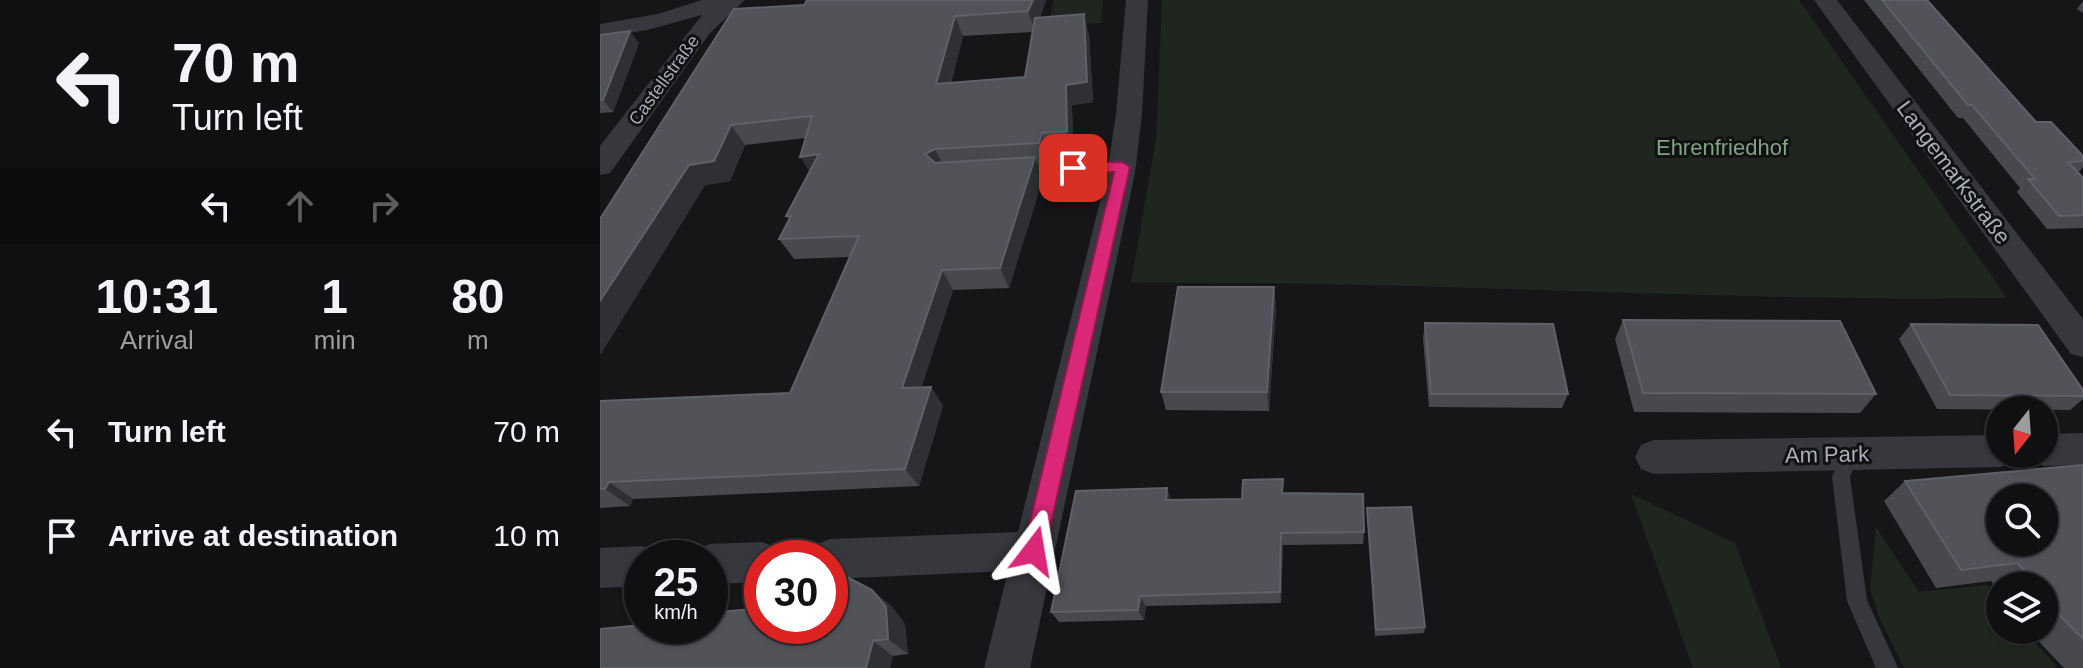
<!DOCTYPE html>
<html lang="en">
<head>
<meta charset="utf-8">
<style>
  :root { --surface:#101012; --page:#19191b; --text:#f1f3f6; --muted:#9c9d9f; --line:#303032 }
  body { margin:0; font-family:Arial,sans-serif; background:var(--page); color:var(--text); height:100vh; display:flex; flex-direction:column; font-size:30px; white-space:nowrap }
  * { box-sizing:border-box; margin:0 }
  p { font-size:26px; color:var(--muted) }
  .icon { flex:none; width:44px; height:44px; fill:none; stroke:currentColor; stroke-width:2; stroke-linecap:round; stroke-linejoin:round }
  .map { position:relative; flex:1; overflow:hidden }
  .panel { display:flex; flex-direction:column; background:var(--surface); width:600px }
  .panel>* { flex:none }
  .banner { background:#101012; color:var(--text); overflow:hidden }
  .needle { width:52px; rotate:197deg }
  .buttons { position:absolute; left:1386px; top:396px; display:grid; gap:16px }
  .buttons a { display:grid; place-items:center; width:72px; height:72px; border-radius:50%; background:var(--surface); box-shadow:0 2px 6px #0004,0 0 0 2px var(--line); font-size:40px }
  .speed { position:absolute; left:24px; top:540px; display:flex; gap:16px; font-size:40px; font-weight:700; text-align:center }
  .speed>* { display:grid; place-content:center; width:104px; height:104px; border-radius:50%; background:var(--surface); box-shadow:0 2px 6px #0004,0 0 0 2px var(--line); line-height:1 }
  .speed small { font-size:20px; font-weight:400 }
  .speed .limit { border:12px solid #d22; background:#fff; color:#111 }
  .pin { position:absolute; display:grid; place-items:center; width:68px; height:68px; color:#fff; margin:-34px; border-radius:16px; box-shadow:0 4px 12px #0006 }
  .me { position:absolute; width:88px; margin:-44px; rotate:14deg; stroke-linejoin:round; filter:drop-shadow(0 0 6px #0008) }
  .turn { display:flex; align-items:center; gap:28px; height:168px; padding:0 40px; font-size:36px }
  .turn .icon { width:104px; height:104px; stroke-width:2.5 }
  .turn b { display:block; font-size:56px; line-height:68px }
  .lanes { display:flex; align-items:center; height:76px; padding:0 40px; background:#0003; justify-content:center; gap:40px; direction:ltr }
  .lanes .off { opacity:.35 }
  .eta { display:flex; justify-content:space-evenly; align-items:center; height:136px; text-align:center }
  .eta b { font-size:48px; font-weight:700; line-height:56px }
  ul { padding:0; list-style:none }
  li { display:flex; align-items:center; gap:24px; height:104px; padding:0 40px }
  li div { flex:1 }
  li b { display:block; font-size:30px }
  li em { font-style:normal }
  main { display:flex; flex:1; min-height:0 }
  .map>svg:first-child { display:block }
</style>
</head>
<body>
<main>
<section class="panel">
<div class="banner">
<div class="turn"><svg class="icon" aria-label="left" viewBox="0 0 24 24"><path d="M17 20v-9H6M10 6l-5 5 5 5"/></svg><div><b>70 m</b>Turn left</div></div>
<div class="lanes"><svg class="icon" aria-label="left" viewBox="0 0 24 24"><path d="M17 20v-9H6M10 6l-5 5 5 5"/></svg><svg class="icon off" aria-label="ahead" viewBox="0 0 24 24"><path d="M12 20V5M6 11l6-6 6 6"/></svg><svg class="icon off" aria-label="right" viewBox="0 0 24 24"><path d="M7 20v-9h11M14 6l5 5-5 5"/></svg></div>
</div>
<div class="eta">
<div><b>10:31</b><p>Arrival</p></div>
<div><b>1</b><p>min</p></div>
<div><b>80</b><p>m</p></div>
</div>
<ul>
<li><svg class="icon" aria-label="left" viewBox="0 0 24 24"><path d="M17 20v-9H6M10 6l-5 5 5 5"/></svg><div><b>Turn left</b></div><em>70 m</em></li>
<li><svg class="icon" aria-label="arrive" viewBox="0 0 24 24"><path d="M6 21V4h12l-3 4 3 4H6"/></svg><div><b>Arrive at destination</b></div><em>10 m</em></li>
</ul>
</section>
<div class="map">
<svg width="1483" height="668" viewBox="0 0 1483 668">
  <rect width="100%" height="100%" fill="#161618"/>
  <g fill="#1e261f">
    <polygon points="454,0 503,0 501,23 448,26"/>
    <path d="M562,0H1199L1407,298C1115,302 823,280 531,283L556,139Z"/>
    <polygon points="1031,494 1135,543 1181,668 1093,668"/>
    <polygon points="1276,527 1319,592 1387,585 1400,600 1400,630 1424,630 1458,668 1304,668 1280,619 1270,589"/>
  </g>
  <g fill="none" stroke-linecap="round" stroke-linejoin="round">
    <g fill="#37383d" fill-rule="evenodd">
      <polygon points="522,163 527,164 527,170 420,174 413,170 420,166"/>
      <polygon points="1249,446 1255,449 1258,454 1250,477 1267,600 1298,668 1276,668 1247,601 1232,477 1243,449"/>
    </g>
    <g fill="#37383d" fill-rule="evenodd">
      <polygon points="102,0 145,0 110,33 10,173 0,175 0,146 102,15 47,30 0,38 0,24 58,14"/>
      <polygon points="526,0 548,0 542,114 535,173 430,668 384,668 408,571 230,579 230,558 210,558 215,545 230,539 418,532 507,173 516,114"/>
      <polygon points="1214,0 1237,0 1483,319 1483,357 1471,354"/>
      <polygon points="1483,433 1483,465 1444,466 1431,462 1427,454 1444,454 1444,434"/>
      <polygon points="1400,435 1400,454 1418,454 1413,463 1400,467 1054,474 1041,469 1035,457 1041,445 1054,440"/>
      <polygon points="162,542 177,548 181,558 162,558 162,582 110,584 110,558 92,558 95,550 110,544"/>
      <polygon points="42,546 57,552 59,558 42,558 42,586 0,588 0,548"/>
    </g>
  </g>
  <g fill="#47494d" fill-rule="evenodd">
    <path d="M207,0H446L440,17L489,34L493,102L472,105L473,151L449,154L446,164H438L443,178L409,288L353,290L321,388L331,387L343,406L319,486L33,499L30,506L0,508V401L190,393L250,257L194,259L179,239L189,219L186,216L210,172L205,138L145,145L130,181L105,185L0,355V219L204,5ZM432,32L425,77L351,83L363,36Z"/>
    <polygon points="1264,0 1327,0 1436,122 1483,156 1483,167 1478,173 1483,178 1483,228 1447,229 1417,192 1420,188 1363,118 1358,118"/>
    <polygon points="1483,1 1483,13 1477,9"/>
    <polygon points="0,35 39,43 13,112 0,113"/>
    <polygon points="674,287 676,307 669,411 566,410 561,392"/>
    <polygon points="1023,320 1276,394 1260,413 1034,412 1015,339"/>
    <polygon points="825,323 968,394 962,408 829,407 823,338"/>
    <polygon points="1311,324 1483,390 1483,399 1470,410 1337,409 1299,339"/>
    <polygon points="1483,465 1483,668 1464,668 1428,630 1444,630 1444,586 1400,586 1400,594 1391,581 1336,588 1284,501 1305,481"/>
    <polygon points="567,488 571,500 642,499 684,493 764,532 763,544 683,545 681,603 546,606 544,620 459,622 451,612"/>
    <polygon points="767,508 825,627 824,633 775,636"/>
    <polygon points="272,590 292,607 305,624 308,654 293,656 110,626 162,608"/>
  </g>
  <g fill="#2f3033">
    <polygon points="433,0 446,0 435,31 428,11"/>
    <polygon points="484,14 489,34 493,102 472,105 473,151 467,131 466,85"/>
    <polygon points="355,16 363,36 345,104 336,84"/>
    <polygon points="30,31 39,43 13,112 3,100"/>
    <polygon points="131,125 145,145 130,181 105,185 0,355 0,301 89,165"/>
    <polygon points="442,133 449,154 446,164 439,143"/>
    <polygon points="335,149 345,169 325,154"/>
    <polygon points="219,154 213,177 200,157"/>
    <polygon points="435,157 443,178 409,288 400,268"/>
    <polygon points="342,270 353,290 315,407 302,388"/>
    <polygon points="674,287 676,307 669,411 667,392"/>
    <polygon points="331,387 343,406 319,486 305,469"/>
    <polygon points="9,482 33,499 30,506 5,489"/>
    <polygon points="567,488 571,501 566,500"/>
    <polygon points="681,533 683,545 681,603 680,592"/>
    <polygon points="272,590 292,607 305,624 308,654 288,639"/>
    <polygon points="540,596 546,606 544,620 538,610"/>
    <polygon points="273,641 293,656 290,668 266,668"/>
  </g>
  <g fill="#525359" stroke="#5f6168" stroke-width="2" fill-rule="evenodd">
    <polygon points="207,0 433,0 428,11 355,16 336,84 425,77 435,18 484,14 487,82 466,85 467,131 442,133 439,143 335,149 325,154 335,163 435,157 400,268 342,270 302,388 331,387 305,469 9,482 5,489 0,489 0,401 190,393 259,236 179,239 191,216 186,216 219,154 200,157 212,116 131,125 114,161 89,165 0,301 0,219 134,9 204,5"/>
    <polygon points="1282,0 1327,0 1436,122 1451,122 1483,156 1483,161 1468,162 1483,178 1483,215 1459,216 1428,179 1435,179 1372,105 1368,105"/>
    <polygon points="30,31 3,100 0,100 0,35"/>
    <polygon points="578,287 674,287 667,392 561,392"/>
    <polygon points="1023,320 1240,321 1276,394 1043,393"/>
    <polygon points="825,323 953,324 968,394 831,394"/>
    <polygon points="1311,324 1438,325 1483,390 1483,396 1350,395"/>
    <path d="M1483,465V639L1444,599V586H1434L1418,563L1361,570L1305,481ZM1400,498H1444V542H1400Z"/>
    <polygon points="683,479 682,493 763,494 764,532 681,533 680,592 540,596 538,610 451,612 476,491 567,488 566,500 642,499 643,480"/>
    <polygon points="811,507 825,627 776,630 767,508"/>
    <polygon points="247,577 272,590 286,607 288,639 273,641 266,668 0,668 0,629 42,625 110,626 110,613 162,608 162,626 230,626 230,578"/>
  </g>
  <polygon fill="#db2777" stroke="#8e194d" stroke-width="2" points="522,162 530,167 445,551 442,558 434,561 426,558 423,551 514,172 473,173 466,168 473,163"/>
  <g text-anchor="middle" stroke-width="6" stroke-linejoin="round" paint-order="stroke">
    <g font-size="18" fill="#a8adb8" stroke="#111113">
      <text transform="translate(64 80) rotate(-54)" y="6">Castellstraße</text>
    </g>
    <g font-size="22" fill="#7fa381" stroke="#111113">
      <text x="1122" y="155">Ehrenfriedhof</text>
    </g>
    <g font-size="22" fill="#a8adb8" stroke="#111113">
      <text transform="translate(1354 172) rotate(53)" y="8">Langemarkstraße</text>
      <text transform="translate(1227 454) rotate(-1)" y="8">Am Park</text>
    </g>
  </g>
</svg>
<div class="buttons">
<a><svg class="needle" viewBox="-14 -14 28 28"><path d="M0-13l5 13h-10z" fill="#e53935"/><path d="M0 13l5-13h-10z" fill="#9c9d9f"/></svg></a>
<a><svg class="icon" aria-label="search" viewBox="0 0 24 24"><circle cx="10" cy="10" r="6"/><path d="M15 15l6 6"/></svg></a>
<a><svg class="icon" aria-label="layers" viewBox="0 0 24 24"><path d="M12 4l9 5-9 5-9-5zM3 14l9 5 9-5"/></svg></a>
</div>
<div class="speed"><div>25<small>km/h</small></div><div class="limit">30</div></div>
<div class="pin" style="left:473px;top:168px;background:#d93025"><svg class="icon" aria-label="arrive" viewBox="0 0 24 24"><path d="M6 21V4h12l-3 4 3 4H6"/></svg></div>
<svg class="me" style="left:434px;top:551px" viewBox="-20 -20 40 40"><path d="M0-17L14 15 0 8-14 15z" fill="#db2777" stroke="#fff" stroke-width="4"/></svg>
</div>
</main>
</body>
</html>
